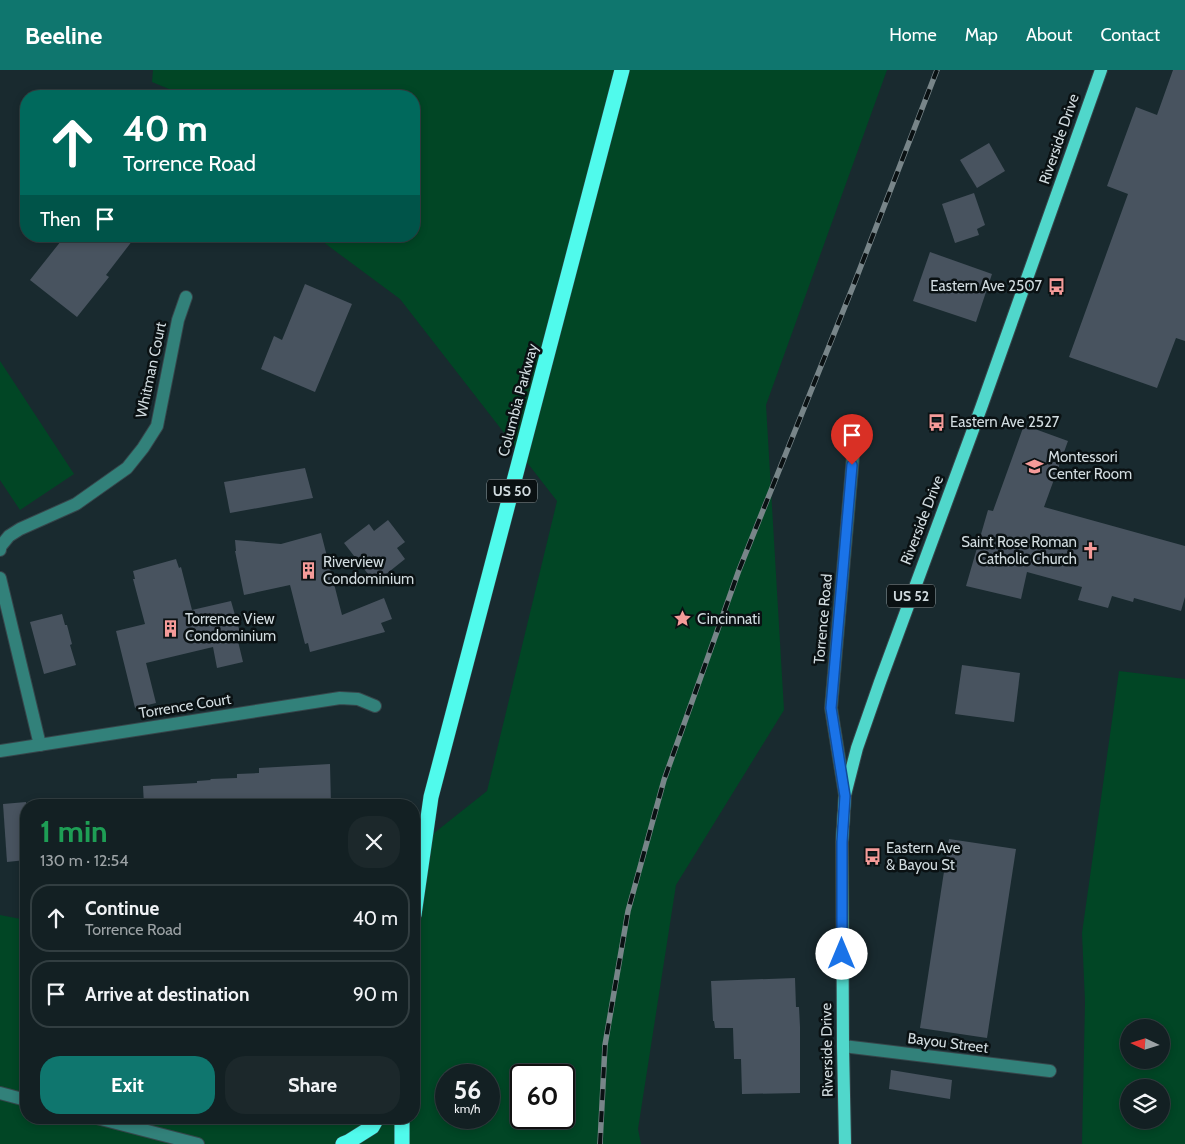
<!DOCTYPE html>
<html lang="en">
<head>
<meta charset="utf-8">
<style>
  :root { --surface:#132023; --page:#1c282b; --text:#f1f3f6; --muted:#9da3a6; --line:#323e41; --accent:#0f766e }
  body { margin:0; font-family:Cabin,sans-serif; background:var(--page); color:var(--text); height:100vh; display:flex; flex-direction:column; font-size:19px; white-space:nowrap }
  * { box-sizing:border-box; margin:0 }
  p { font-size:16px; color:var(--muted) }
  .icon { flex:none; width:28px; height:28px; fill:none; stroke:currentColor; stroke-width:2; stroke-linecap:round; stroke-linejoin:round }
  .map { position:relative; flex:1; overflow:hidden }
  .sheet { position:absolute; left:20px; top:729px; width:400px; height:325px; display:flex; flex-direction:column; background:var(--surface); border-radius:20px; box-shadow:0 2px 8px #0003,0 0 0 1px var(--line) }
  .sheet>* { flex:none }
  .guide { position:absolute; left:20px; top:20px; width:400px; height:152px; border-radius:20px; box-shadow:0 2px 8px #0003,0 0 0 1px var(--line); background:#00695c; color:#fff; overflow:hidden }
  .needle { width:32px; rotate:274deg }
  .fabs { position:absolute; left:1120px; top:949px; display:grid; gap:10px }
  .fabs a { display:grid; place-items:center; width:50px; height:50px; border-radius:50%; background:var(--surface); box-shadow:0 2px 8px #0003,0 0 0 1px var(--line); font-size:25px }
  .speed { position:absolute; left:435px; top:994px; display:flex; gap:10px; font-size:25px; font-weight:700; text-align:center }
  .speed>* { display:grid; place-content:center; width:65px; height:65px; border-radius:50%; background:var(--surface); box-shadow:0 2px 8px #0003,0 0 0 1px var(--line); line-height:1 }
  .speed small { font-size:12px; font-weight:400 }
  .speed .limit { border:2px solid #111; border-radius:8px; background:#fff; color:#111 }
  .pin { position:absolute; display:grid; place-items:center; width:42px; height:42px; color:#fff; margin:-51px -21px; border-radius:50% 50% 50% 0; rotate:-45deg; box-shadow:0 0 5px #0007 }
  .pin .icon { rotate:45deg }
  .me { position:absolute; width:55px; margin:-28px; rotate:0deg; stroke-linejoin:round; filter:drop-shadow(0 0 4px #0008) }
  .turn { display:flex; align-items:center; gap:18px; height:105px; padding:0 20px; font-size:22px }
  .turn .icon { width:65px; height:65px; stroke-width:2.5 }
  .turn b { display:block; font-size:35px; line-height:42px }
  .then { display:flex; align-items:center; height:48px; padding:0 20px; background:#0003; gap:10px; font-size:19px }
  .round { display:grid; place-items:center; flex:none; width:52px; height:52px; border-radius:20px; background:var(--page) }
  .head { display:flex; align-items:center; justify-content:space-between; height:85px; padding:0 20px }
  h1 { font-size:30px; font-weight:700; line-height:38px; color:#1e9e55 }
  .primary-button { display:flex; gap:10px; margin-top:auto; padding:10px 20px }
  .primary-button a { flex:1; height:58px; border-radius:20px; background:var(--accent); color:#fff; font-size:20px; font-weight:700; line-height:58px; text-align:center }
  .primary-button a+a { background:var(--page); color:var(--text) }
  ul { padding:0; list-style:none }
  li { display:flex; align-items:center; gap:15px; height:68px; margin:0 10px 8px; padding:0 10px; border:2px solid var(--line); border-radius:20px }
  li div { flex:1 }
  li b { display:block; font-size:19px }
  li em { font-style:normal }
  header { display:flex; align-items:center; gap:30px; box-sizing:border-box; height:70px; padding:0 25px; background:var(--accent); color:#fff }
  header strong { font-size:24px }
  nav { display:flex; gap:28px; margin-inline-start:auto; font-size:18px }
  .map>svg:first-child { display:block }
</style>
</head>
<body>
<header>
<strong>Beeline</strong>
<nav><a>Home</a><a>Map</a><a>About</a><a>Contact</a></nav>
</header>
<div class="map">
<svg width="1185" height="1074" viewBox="0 0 1185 1074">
  <rect width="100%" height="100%" fill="#192a2f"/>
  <g fill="#014625" fill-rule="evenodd">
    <path d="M153,0H887L766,335L784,640L676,815L638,1059L641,1074H0V845L26,850V1048H414V779L487,721L557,431L400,229L315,166H414V26H186L152,12ZM446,1005H489V1048H446ZM521,1005H564V1048H521Z"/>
    <polygon points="0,291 74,404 20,440 0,410"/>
    <path d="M1119,601L1185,609V1074H1082L1085,932L1082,863ZM1129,958H1161V990H1129ZM1129,1018H1161V1050H1129Z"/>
  </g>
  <g fill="#48535f">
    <polygon points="1173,0 1185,0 1185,271 1176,268 1157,318 1069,287 1128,124 1107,116 1136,37 1157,45"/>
    <polygon points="989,73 1005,101 977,118 960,90"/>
    <polygon points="974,123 985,155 977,159 979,165 955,173 942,134"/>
    <polygon points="65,166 136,166 106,205 109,207 77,247 30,210"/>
    <polygon points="930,182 992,204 976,252 913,231"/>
    <polygon points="305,214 352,234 315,322 261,299 274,266 282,270"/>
    <polygon points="1024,355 1068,371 1044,437 1185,476 1185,527 1181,541 1134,528 1133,532 1112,526 1108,538 1078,530 1082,517 1027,502 1021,529 966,516 988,440 993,441"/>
    <polygon points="305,398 313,428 230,443 224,412"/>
    <polygon points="388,450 405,472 397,478 405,489 375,513 344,473 369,454 374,461"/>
    <polygon points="321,463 342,545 384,528 392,549 381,553 385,562 310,582 308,573 305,574 290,515 244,525 235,481 236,481 235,470 281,474"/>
    <polygon points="176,489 179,498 181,497 192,540 231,531 241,566 237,567 243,592 217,598 213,577 146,593 156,633 135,638 116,561 145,554 133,509 135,509 133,501"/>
    <polygon points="62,544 65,555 67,555 72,574 70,575 76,595 44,604 30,552"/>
    <polygon points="962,595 1020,603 1014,652 955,644"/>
    <polygon points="330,694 331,735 144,735 143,716 197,713 197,711 211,710 210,709 237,708 237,704 259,703 259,698"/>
    <polygon points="26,732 26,790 7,792 3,734"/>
    <polygon points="949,769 1016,779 987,968 920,958"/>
    <polygon points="795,908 796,937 799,937 800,957 800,1023 742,1024 741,989 734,989 733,958 715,958 714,951 713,951 711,911"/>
    <polygon points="891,1000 952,1010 950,1029 889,1019"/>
  </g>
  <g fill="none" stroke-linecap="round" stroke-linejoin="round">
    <defs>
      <g id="minor">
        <polyline points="0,480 0,477 9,466 20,459 76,434 127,398 143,378 157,356 178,250 186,227"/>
        <polyline points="0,508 40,675"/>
        <polyline points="0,681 340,628 358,629 375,636"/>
        <polyline points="845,725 831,638 854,375"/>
        <polyline points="843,976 1050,1001"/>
        <polyline points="0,1023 26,1030"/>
        <polyline points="97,1048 198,1074"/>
      </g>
      <polyline id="major" points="845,1074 843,976 842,772 845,725 857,678 880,612 981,338 1101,0"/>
      <g id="highway">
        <polyline points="414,845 431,727 622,0"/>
        <polyline points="343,1074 348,1072 372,1057 377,1048"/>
        <polyline points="402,1074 402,1048"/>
      </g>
    </defs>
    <use href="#minor" stroke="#36464b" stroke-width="14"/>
    <use href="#major" stroke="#36464b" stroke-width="14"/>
    <use href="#highway" stroke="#36464b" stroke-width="16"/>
    <use href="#minor" stroke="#32817a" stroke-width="12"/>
    <use href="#major" stroke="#50d7cb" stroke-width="12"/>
    <use href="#highway" stroke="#50faec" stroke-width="15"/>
    <defs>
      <polyline id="rail" points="600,1074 605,975 628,841 664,710 739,500 854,214 937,0"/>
    </defs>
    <use href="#rail" stroke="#788589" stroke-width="5.5"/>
    <use href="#rail" stroke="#0a1113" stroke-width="4" stroke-dasharray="11" stroke-linecap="butt"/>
  </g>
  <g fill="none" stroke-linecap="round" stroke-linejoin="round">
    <defs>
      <polyline id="route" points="842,884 842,772 845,726 831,638 852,395"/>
    </defs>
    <use href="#route" stroke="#114b97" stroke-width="12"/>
    <use href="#route" stroke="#1a73e8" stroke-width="9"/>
  </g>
  <defs>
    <symbol id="bus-bare" viewBox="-9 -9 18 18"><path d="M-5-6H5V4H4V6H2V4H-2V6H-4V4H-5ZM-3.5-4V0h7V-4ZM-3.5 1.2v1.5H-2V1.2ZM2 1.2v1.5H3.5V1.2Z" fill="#f59b99" stroke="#0a1113" stroke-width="2.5" paint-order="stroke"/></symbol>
    <symbol id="school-bare" viewBox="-9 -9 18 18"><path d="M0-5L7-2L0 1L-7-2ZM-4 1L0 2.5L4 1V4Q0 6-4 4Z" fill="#f59b99" stroke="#0a1113" stroke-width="2.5" paint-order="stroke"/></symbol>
    <symbol id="church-bare" viewBox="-9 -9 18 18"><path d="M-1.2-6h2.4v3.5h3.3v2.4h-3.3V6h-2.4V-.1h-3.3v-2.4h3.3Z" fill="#f59b99" stroke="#0a1113" stroke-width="2.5" paint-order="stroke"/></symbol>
    <symbol id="building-bare" viewBox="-9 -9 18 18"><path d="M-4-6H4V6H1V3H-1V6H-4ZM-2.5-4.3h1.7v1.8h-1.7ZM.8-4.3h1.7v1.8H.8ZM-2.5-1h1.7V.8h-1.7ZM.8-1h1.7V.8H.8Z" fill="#f59b99" stroke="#0a1113" stroke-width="2.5" paint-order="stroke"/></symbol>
    <symbol id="sight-bare" viewBox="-9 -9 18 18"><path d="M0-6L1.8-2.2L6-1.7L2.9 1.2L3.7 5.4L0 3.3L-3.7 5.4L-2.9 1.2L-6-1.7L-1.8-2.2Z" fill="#f59b99" stroke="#0a1113" stroke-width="2.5" paint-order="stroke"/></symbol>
  </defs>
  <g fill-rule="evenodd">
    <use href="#bus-bare" x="1044" y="204" width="25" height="25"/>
    <use href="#bus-bare" x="924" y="340" width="25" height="25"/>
    <use href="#school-bare" x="1022" y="384" width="25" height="25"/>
    <use href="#church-bare" x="1078" y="468" width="25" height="25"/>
    <use href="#building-bare" x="296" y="488" width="25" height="25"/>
    <use href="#sight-bare" x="670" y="536" width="25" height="25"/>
    <use href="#building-bare" x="158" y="546" width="25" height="25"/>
    <use href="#bus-bare" x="860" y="774" width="25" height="25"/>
  </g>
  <g text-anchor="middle" stroke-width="5" stroke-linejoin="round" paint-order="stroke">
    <g fill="#0a1113" stroke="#959ea2" stroke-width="1">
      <rect x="487" y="409.5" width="50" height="23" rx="4"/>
      <rect x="887" y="514.5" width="48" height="23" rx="4"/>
    </g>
    <g font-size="14" font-weight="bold" fill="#d1dbdf">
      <text x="512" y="426">US 50</text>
      <text x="911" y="531">US 52</text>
    </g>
    <g font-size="15" fill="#d1dbdf" stroke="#0a1113">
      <text transform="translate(1059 69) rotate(-71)" y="5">Riverside Drive</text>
      <text transform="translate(151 300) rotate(-78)" y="5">Whitman Court</text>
      <text transform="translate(518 330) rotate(-75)" y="5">Columbia Parkway</text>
      <text transform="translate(922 450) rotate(-69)" y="5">Riverside Drive</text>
      <text transform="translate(823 549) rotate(-85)" y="5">Torrence Road</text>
      <text transform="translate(185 636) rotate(-9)" y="5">Torrence Court</text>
      <text transform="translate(948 973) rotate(7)" y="5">Bayou Street</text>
      <text transform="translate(827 980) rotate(-91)" y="5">Riverside Drive</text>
    </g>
    <g font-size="15" fill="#d1dbdf" stroke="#0a1113" text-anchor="start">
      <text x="1042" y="221" text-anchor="end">Eastern Ave 2507</text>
      <text x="950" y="357">Eastern Ave 2527</text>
      <text x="1048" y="392">Montessori<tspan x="1048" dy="17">Center Room</tspan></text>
      <text x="1077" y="477" text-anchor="end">Saint Rose Roman<tspan x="1077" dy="17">Catholic Church</tspan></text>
      <text x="323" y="497">Riverview<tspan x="323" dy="17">Condominium</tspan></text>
      <text x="185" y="554">Torrence View<tspan x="185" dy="17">Condominium</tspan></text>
      <text x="697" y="554">Cincinnati</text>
      <text x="886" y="783">Eastern Ave<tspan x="886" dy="17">&amp; Bayou St</tspan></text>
    </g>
  </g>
</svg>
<div class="fabs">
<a><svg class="needle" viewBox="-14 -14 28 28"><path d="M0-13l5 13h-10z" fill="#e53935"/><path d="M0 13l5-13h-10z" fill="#9da3a6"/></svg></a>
<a><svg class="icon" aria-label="layers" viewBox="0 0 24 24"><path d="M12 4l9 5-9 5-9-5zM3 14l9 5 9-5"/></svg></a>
</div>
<div class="speed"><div>56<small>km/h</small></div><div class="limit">60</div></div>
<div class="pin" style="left:852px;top:395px;background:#d93025"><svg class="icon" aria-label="arrive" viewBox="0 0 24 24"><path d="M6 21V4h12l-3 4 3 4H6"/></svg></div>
<svg class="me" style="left:842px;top:884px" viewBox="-20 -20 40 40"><circle r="19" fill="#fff"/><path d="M0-13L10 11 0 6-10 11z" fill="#1a73e8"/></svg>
<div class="guide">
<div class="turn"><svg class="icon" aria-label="ahead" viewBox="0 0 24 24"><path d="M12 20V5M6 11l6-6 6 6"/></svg><div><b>40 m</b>Torrence Road</div></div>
<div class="then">Then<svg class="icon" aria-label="arrive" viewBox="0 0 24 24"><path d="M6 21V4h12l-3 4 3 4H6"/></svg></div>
</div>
<section class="sheet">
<div class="head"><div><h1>1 min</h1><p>130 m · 12:54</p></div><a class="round"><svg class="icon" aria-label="close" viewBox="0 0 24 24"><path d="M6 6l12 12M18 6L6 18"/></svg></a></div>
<ul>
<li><svg class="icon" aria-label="ahead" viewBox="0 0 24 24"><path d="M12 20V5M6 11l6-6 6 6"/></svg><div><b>Continue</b><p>Torrence Road</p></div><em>40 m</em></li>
<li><svg class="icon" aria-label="arrive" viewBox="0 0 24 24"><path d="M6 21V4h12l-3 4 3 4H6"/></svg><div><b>Arrive at destination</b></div><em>90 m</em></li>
</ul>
<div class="primary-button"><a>Exit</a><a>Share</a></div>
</section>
</div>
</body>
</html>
